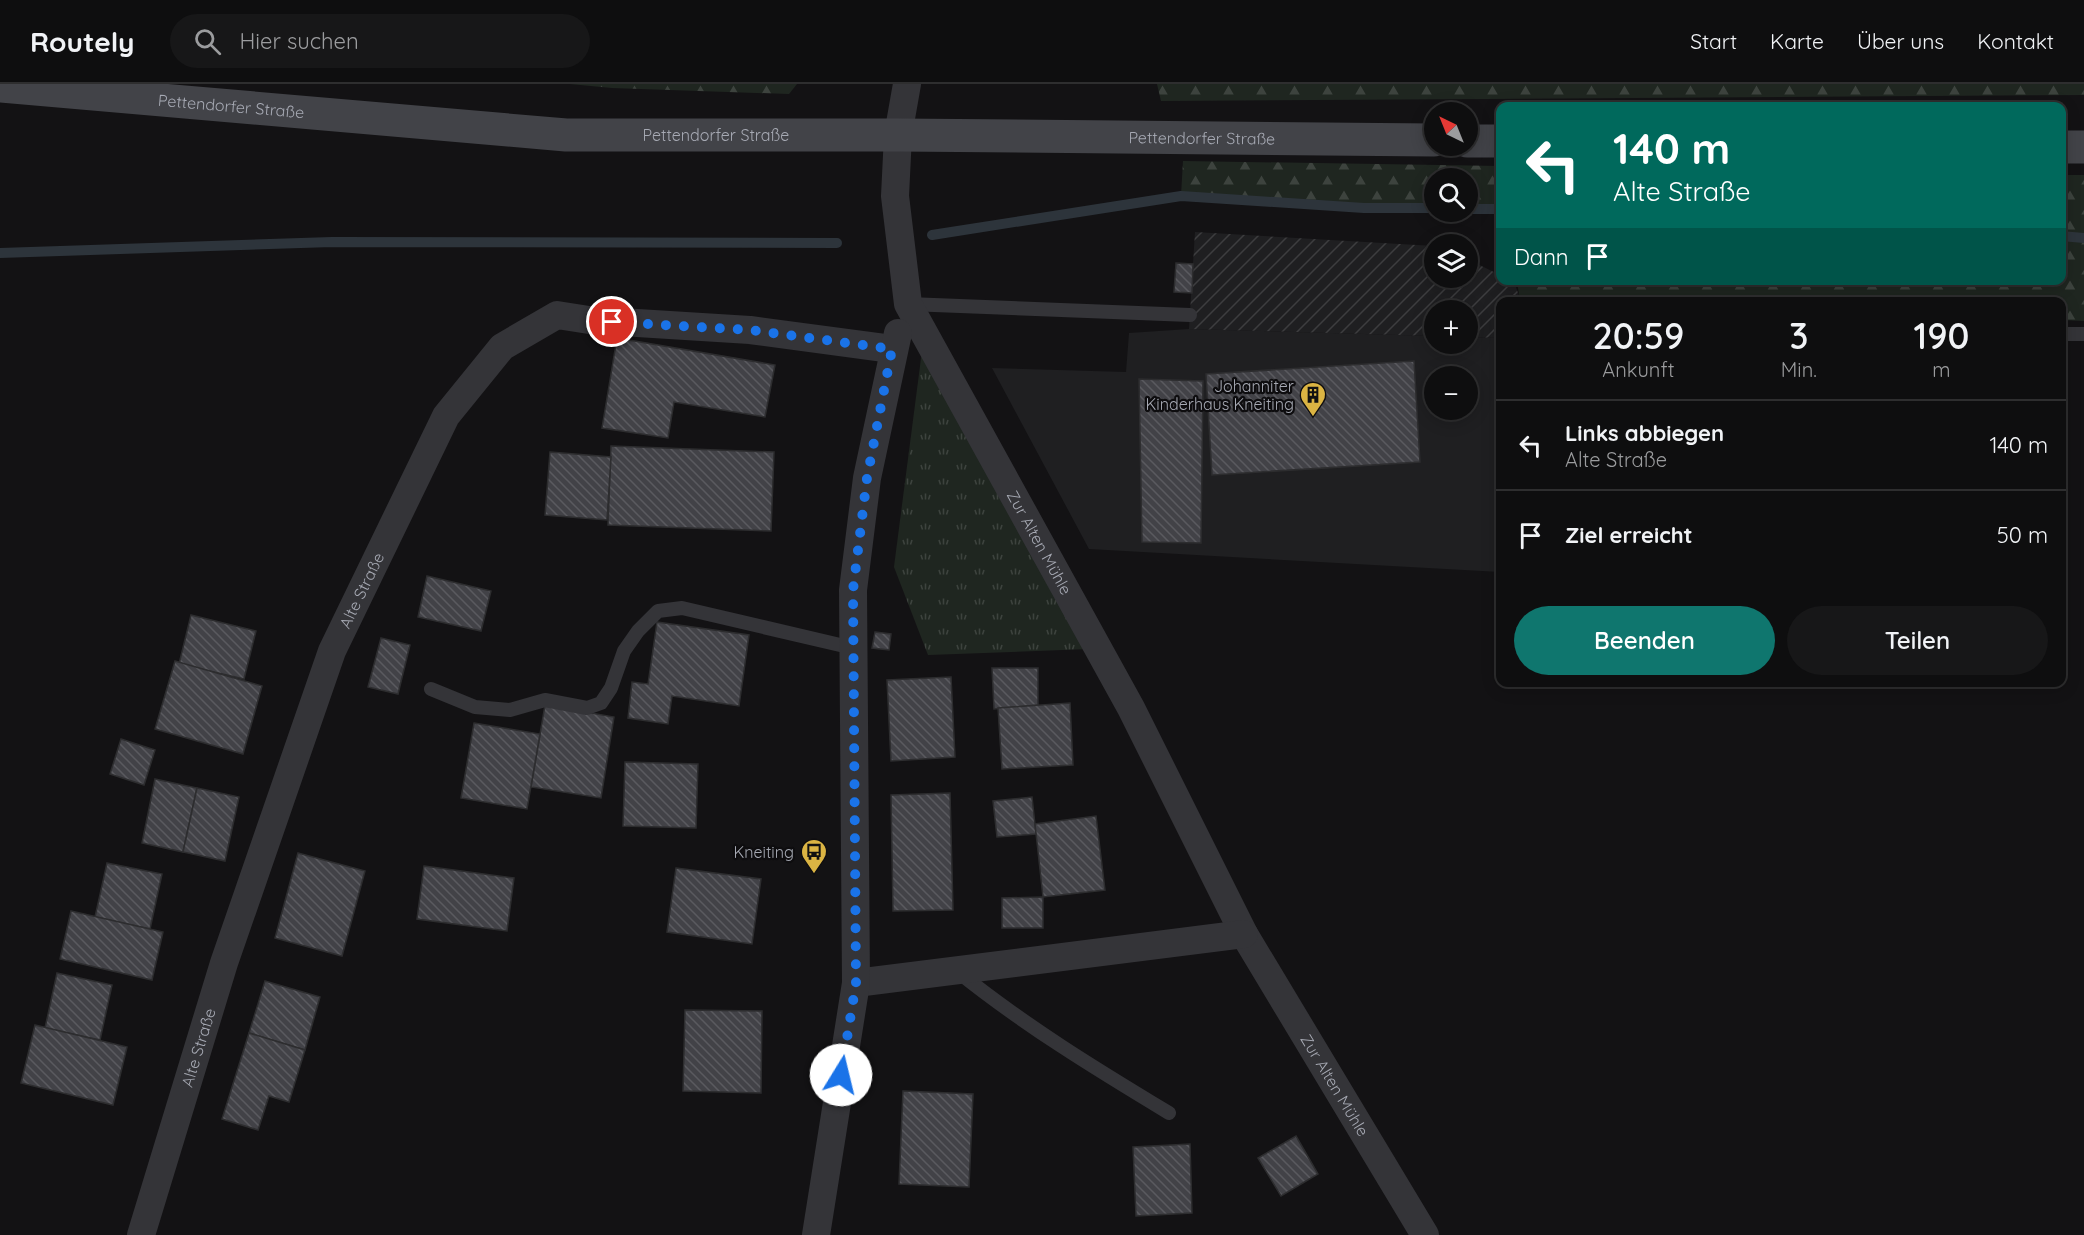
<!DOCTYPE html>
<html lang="de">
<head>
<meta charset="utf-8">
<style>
  :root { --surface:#0e0e0f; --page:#171718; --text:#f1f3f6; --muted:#9b9c9e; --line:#2e2e2f; --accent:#0f766e }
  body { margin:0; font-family:Quicksand,sans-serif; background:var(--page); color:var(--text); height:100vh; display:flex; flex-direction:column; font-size:22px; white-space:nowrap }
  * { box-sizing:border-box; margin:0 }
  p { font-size:20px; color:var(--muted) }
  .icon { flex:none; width:33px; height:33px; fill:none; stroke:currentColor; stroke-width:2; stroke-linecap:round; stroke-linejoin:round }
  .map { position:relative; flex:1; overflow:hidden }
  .details { position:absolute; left:1496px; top:213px; width:570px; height:390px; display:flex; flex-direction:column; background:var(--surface); border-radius:12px; box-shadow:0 3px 15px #0003,0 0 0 2px var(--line) }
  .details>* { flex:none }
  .guide { position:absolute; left:1496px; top:18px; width:570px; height:183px; border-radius:12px; box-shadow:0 3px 15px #0003,0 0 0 2px var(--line); background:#00695c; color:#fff; overflow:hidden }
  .needle { width:39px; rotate:317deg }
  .tools { position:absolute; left:1424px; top:18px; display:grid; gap:12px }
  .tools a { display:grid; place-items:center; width:54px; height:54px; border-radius:50%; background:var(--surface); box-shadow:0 3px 15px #0003,0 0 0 2px var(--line); font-size:30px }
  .pin { position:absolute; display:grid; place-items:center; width:51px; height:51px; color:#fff; margin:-26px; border:3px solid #fff; border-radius:50%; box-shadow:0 2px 6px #0007 }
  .me { position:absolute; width:66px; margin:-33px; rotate:9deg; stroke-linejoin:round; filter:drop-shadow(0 0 4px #0008) }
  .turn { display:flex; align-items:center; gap:21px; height:126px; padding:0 18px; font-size:27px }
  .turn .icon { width:78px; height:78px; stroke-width:2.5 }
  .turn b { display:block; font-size:42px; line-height:51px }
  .then { display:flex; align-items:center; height:57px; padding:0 18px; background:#0003; gap:12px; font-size:22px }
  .eta { display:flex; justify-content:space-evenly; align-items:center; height:102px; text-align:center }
  .eta b { font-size:36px; font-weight:600; line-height:42px }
  .button { display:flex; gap:12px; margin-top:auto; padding:12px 18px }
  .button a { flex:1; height:69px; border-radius:36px; background:var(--accent); color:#fff; font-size:24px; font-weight:600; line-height:69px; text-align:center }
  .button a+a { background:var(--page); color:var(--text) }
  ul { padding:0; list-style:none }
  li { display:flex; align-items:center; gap:18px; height:90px; padding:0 18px; border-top:2px solid var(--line) }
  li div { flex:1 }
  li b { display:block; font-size:22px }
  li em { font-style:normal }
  header { display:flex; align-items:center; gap:36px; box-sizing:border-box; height:84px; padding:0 30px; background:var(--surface); border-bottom:2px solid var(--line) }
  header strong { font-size:28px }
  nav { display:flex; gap:33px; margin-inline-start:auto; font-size:21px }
  .search { width:420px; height:54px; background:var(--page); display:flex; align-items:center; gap:15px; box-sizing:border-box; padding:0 21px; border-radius:33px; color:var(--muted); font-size:22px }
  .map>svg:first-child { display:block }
</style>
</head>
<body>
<header>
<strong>Routely</strong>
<div class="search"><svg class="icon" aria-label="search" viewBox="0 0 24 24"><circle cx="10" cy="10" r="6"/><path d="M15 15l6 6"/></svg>Hier suchen</div>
<nav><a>Start</a><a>Karte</a><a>Über uns</a><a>Kontakt</a></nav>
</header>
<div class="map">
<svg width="2084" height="1151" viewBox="0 0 2084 1151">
  <defs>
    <pattern id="industrial-furrows" width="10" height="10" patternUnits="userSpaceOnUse" patternTransform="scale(1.5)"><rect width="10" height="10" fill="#1f1f21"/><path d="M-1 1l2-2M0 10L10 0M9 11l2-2" fill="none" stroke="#3d3d3f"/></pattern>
    <pattern id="grass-tufts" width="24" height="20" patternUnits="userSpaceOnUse" patternTransform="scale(1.5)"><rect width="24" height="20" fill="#1f2620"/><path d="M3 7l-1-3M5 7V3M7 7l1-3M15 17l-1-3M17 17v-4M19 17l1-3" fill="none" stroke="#3d433e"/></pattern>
    <pattern id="forest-firs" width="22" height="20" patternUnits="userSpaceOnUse" patternTransform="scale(1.5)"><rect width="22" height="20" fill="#1f2620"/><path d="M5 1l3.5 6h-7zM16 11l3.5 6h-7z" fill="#3d433e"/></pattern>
    <pattern id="building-back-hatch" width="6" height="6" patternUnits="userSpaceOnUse" patternTransform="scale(1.5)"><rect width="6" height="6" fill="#424247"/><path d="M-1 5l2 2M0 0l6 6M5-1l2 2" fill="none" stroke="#5a5a5f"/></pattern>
  </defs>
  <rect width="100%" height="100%" fill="#131214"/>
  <path fill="#1f1f21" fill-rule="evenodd" d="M1189,245L1434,252V260H1467V253L1500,254V488L1089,465L992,284L1126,288L1129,249ZM1434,292H1467V326H1434Z"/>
  <polygon fill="url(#industrial-furrows)" points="1195,148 1434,162 1434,194 1467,194 1467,175 1500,191 1500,196 1514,198 1521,217 1500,218 1500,254 1467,253 1467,226 1434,226 1434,252 1189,245"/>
  <polygon fill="url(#grass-tufts)" points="922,267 1089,565 928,571 894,483"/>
  <g fill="url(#forest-firs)">
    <polygon points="570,0 797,0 789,10 612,4"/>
    <polygon points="1157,0 2084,0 2084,11 1161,17"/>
    <polygon points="1183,77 1500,82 1500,125 1467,125 1467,94 1434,94 1434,124 1364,124 1181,112"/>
    <polygon points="2061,91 2084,91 2084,237 2061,236 2061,218 1520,217 1517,197 2061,196"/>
  </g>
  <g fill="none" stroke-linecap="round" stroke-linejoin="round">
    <g stroke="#2d343b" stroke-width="10">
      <polyline points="1467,125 1500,125"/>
      <polyline points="932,151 1181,112 1364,124 1434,124"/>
      <polyline points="2061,152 2084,154"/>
      <polyline points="0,169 332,158 837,159"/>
    </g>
  </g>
  <g fill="url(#building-back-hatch)" stroke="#2d2d2f" stroke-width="1.5">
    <polygon points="1176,179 1193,180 1192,209 1174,208"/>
    <polygon points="617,254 775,281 765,333 674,318 668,354 602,344"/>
    <polygon points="1414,277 1420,378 1212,391 1206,290"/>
    <polygon points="1139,295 1203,297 1201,459 1142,458"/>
    <polygon points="611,362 774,368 771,447 608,441"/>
    <polygon points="550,368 611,373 607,436 545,431"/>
    <polygon points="427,492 491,507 481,547 418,533"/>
    <polygon points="191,531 256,547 244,595 179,580"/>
    <polygon points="657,538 749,551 739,622 672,612 668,640 628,634 632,598 648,600"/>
    <polygon points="875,548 891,550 889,566 872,564"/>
    <polygon points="381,554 410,561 398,610 368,603"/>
    <polygon points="175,577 262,602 243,670 155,645"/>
    <polygon points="992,584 1038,584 1038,621 994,625"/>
    <polygon points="951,593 955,673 891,677 887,596"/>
    <polygon points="1070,619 1073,681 1002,685 998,624"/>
    <polygon points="545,621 614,633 601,714 531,703"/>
    <polygon points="474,639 540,650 527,725 461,714"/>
    <polygon points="121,655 155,666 144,701 110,690"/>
    <polygon points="625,678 698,680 696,744 623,742"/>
    <polygon points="155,695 197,704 183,768 142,759"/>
    <polygon points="197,704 239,713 225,777 183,768"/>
    <polygon points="950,709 953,826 893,827 891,711"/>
    <polygon points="1032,713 1036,750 997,753 993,717"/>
    <polygon points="1096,732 1105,806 1043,813 1035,740"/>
    <polygon points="298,769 365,787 342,872 275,854"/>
    <polygon points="107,779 162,790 150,845 95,833"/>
    <polygon points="424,782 514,794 507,847 417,835"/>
    <polygon points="676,784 761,795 752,860 667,848"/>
    <polygon points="1043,813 1043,844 1002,844 1002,814"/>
    <polygon points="71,827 163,848 152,896 60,875"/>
    <polygon points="57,889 112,901 100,956 45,944"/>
    <polygon points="265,897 320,913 305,966 249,949"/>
    <polygon points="685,926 762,927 761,1009 683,1007"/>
    <polygon points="35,941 127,963 113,1021 21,999"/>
    <polygon points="249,949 305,966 289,1018 269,1012 258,1046 222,1035"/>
    <polygon points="903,1007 973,1010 969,1103 899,1100"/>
    <polygon points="1296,1052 1318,1090 1281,1112 1258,1074"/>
    <polygon points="1190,1060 1192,1129 1136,1132 1133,1063"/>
  </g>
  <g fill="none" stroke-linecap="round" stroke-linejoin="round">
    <g stroke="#343438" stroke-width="14">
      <polyline points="908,220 1190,231"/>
      <polyline points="2061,250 2084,250"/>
      <polyline points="431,605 475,623 510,626 545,616 587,624 601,619 611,604 624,567 638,547 658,527 682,524 853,564"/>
      <path d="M957,887C1024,941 1096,985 1169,1029"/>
    </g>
    <g stroke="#343438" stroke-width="28">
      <path id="s1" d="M907,0L898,51L895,112L908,220L1131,624L1244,850L1425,1151"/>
      <polyline points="856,899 1244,850"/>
      <path id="s2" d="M141,1151L224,879L332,567L446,332L502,263L557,231L589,236L750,246L892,265"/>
      <polyline points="816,1151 856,899 853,506 867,394 898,249"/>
    </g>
    <g stroke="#424348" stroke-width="33">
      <path id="s3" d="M0,2L566,51H898L1434,56"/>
      <polyline points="1467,57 1500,57"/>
      <polyline points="2061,63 2084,63"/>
    </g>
  </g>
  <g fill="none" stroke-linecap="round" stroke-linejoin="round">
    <polyline stroke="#1a73e8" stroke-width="10" stroke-dasharray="0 18" points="612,238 750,246 892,265 867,394 853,506 856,899 841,991"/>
  </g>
  <defs>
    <symbol id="building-pin" viewBox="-11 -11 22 30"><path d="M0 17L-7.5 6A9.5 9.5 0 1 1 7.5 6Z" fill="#dbb443" stroke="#0e0d0f"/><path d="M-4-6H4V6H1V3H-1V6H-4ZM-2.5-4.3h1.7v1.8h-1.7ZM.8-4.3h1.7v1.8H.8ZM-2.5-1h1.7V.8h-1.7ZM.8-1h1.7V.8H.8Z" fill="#111"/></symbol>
    <symbol id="bus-pin" viewBox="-11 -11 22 30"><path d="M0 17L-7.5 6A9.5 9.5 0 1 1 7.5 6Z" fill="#dbb443" stroke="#0e0d0f"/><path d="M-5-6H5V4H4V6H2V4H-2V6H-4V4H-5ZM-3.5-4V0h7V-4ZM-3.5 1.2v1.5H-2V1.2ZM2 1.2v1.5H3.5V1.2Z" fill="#111"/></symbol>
  </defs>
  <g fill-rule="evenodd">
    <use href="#building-pin" x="1298" y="296" width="30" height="40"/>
    <use href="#bus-pin" x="799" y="753" width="30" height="40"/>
  </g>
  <g text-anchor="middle" stroke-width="4.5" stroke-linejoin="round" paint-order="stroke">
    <g font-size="16" fill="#a6a9b3" stroke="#0e0d0f">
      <text dy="6" stroke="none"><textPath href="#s3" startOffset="232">Pettendorfer Straße</textPath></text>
      <text dy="6" stroke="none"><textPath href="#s3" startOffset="718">Pettendorfer Straße</textPath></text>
      <text dy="6" stroke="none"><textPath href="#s3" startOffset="1204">Pettendorfer Straße</textPath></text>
      <text dy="6" stroke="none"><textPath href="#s1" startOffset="494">Zur Alten Mühle</textPath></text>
      <text dy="6" stroke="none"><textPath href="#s2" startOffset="682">Alte Straße</textPath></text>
      <text dy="6" stroke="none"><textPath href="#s2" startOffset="196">Alte Straße</textPath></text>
      <text dy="6" stroke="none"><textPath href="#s1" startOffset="1112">Zur Alten Mühle</textPath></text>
    </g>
    <g font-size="16" fill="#a6a9b3" stroke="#0e0d0f" text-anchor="end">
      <text x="1294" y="308">Johanniter<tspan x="1294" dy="18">Kinderhaus Kneiting</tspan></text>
      <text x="794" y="774">Kneiting</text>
    </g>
  </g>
</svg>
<div class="tools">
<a><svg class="needle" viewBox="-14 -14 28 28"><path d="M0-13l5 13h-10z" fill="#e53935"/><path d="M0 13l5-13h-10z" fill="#9b9c9e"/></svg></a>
<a><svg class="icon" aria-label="search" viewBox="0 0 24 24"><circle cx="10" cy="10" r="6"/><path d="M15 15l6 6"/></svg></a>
<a><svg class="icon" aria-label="layers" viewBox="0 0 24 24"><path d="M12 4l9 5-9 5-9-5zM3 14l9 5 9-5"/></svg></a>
<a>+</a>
<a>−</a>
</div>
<div class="pin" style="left:612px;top:238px;background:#d93025"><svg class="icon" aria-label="arrive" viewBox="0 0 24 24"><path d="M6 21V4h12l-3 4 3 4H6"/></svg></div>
<svg class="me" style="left:841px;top:991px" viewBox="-20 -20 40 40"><circle r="19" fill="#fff"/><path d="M0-13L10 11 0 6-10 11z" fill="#1a73e8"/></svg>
<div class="guide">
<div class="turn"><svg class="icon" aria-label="left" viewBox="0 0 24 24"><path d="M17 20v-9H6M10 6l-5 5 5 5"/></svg><div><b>140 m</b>Alte Straße</div></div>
<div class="then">Dann<svg class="icon" aria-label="arrive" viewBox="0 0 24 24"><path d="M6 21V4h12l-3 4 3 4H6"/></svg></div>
</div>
<section class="details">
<div class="eta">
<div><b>20:59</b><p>Ankunft</p></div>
<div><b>3</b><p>Min.</p></div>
<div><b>190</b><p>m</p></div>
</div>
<ul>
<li><svg class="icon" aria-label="left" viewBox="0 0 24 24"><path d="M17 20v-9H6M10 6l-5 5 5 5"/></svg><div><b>Links abbiegen</b><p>Alte Straße</p></div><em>140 m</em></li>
<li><svg class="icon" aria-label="arrive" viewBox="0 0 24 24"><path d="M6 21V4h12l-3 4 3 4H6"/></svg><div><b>Ziel erreicht</b></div><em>50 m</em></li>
</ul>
<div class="button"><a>Beenden</a><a>Teilen</a></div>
</section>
</div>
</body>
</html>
